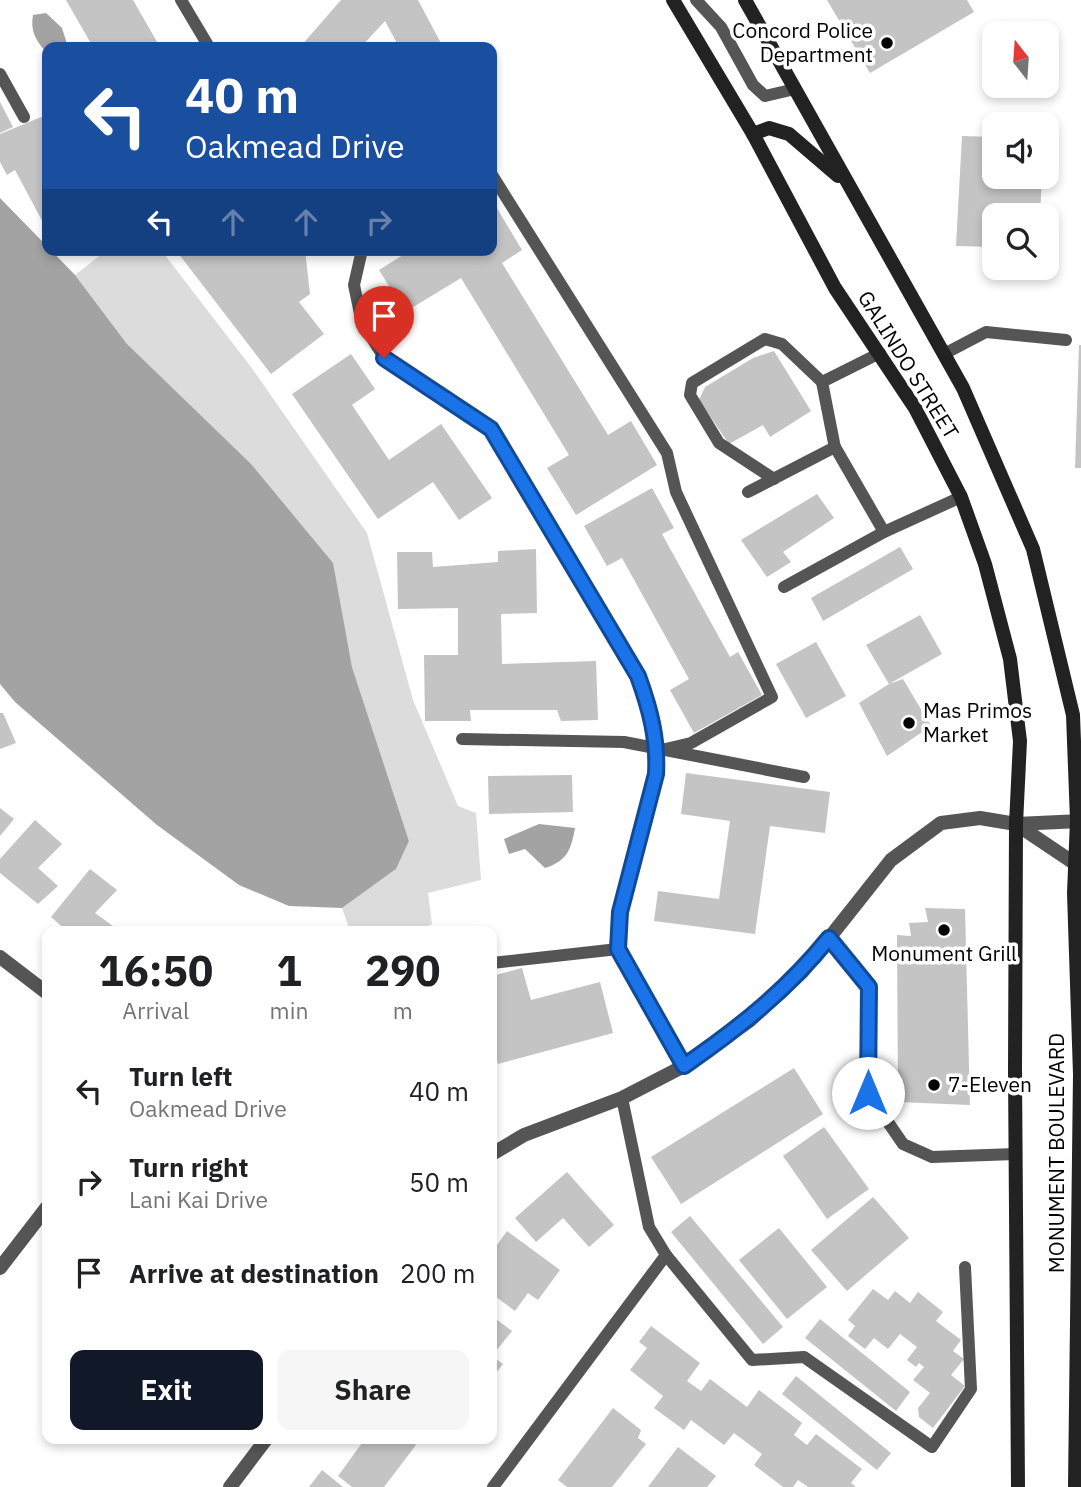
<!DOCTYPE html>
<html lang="en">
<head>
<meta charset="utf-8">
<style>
  :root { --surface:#fff; --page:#f6f6f6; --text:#202124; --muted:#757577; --accent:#111827 }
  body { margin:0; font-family:"IBM Plex Sans",sans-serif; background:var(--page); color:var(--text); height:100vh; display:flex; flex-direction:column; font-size:26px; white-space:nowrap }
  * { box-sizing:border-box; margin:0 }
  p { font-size:23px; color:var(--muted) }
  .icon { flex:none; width:38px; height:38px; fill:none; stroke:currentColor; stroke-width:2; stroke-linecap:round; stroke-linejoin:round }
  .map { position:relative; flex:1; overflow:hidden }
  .panel { position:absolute; left:42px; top:926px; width:455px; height:518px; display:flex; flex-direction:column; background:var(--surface); border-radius:14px; box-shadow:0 4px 10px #0003 }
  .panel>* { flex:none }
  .hud { position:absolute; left:42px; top:42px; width:455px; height:214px; border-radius:14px; box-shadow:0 4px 10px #0003; background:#1a4fa0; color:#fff; overflow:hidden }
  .needle { width:46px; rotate:343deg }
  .controls { position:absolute; left:982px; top:21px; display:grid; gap:14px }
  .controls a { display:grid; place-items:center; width:77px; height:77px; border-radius:14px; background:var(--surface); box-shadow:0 4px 10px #0003; font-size:35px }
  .pin { position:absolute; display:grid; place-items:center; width:60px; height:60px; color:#fff; margin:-72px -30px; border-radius:50% 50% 50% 0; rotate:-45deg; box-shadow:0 0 7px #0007 }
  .pin .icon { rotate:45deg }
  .me { position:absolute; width:77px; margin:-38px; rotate:0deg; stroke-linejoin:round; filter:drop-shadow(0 0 5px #0008) }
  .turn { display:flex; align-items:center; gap:24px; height:147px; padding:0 28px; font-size:32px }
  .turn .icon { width:91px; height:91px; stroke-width:2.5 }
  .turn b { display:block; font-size:49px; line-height:60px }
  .lanes { display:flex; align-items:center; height:66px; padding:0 28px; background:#0003; justify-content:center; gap:35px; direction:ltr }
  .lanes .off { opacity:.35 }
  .eta { display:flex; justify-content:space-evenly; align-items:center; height:119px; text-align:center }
  .eta b { font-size:42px; font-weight:700; line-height:49px }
  .button { display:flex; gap:14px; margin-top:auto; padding:14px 28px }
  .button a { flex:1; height:80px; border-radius:14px; background:var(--accent); color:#fff; font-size:28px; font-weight:700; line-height:80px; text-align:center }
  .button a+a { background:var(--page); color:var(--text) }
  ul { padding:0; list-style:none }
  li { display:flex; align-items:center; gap:21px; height:91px; padding:0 28px }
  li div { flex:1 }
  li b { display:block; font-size:26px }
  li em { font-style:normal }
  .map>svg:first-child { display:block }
</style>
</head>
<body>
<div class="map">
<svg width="1081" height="1487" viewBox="0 0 1081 1487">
  <rect width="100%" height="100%" fill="#fff"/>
  <polygon fill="#dcdcdc" points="107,250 161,250 251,367 367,533 413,700 458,806 476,813 481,880 428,893 432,924 417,931 350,931 342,908 396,869 409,841 352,667 332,563 127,344 75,275"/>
  <g fill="#a3a3a3">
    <path d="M46,13L62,28L68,47H47V53C36,41 30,31 33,15Z"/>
    <polygon points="0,198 75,275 127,344 251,464 333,563 352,667 409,841 396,869 342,908 289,906 239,885 157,825 15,702 0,684"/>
    <path d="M539,824L575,828C571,850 567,861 545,868L525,849L509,854L504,839Z"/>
  </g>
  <g fill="#c4c4c4">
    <polygon points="66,0 133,0 160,47 93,47"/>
    <polygon points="341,0 418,0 443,47 399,47 385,21 361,47 300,47"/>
    <polygon points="827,0 967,0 974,12 870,73"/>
    <polygon points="0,102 13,127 0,133"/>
    <polygon points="46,115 47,117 47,230 15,170 7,175 0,162 0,134"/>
    <polygon points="962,136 994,137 994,177 1042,177 1040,215 994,215 994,247 956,246"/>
    <polygon points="492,200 522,250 502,263 608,435 631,421 657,465 576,515 547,468 569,455 461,278 405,312 379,270 411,250 492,250"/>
    <polygon points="182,250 305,250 310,294 299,302 324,334 271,374 178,253"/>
    <polygon points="1079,345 1081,345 1081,468 1075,468"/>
    <polygon points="774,351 811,411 770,437 763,425 729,444 699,400 705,387 753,358"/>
    <polygon points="351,354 375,389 352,405 389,460 441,424 492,498 459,520 433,482 378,519 292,394"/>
    <polygon points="652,488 674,528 662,534 730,657 738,652 762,695 694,733 670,690 689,679 622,558 607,566 584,526"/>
    <polygon points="817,494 834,518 783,552 791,562 767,577 741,540"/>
    <polygon points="900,547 913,569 823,621 811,598"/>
    <polygon points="536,549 537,613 501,614 502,664 596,661 598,720 561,721 557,710 470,710 471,721 425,721 424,655 458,655 458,608 398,609 397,552 432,552 433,567 498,562 498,551"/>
    <polygon points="920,615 942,654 889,684 903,679 931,726 887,756 859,703 889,684 866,645"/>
    <polygon points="816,642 846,696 806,718 776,664"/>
    <polygon points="0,713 3,713 16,743 0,749"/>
    <polygon points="686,773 830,792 825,833 770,826 755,934 654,921 658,891 719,899 730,821 681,814"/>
    <polygon points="572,775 573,812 489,814 488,776"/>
    <polygon points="0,808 14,819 0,836"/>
    <polygon points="35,820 62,844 38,868 58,886 38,904 0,873 0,859"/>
    <polygon points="90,869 117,890 95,913 117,929 115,931 67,931 51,917"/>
    <polygon points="925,908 965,909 970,1105 898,1102 897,935 911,936 909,923 928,922"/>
    <polygon points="522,968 531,1000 600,982 613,1033 498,1064 492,1042 492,976"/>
    <polygon points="794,1068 823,1114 681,1204 651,1157"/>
    <polygon points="824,1127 869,1189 827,1219 783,1156"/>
    <polygon points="567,1172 614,1225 589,1247 563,1218 536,1242 515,1218"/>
    <polygon points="873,1197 909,1238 847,1291 811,1250"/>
    <polygon points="690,1216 783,1327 763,1344 671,1232"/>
    <polygon points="779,1228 827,1287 787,1319 739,1260"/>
    <polygon points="507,1231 560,1270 538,1300 528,1293 515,1311 492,1294 492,1252"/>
    <polygon points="873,1289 888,1300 895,1291 910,1303 918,1292 943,1312 936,1321 961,1340 953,1351 964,1359 951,1375 965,1386 933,1428 919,1417 918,1408 930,1393 913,1380 924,1367 919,1363 916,1367 907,1360 917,1347 900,1334 888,1349 874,1338 865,1349 848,1336 855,1326 848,1320"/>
    <polygon points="492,1316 512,1331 492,1356 503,1364 492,1378"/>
    <polygon points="820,1319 910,1392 896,1411 805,1338"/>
    <polygon points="651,1326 700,1363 687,1381 701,1391 710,1379 747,1407 759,1390 802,1423 794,1435 807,1445 816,1434 862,1469 851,1483 856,1487 808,1487 798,1480 793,1487 783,1487 754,1465 762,1454 734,1433 724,1445 691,1420 684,1430 654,1408 663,1396 630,1370 647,1348 639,1342"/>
    <polygon points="796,1376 891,1453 877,1470 782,1394"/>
    <polygon points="613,1408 641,1430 638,1438 646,1444 612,1487 567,1487 558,1480"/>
    <polygon points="356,1438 408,1438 416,1445 384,1487 352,1487 338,1476 362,1443"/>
    <polygon points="678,1447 716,1476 707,1487 648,1487"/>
    <polygon points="322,1470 343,1487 309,1487"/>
  </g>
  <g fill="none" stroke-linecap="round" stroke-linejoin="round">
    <g stroke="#555" stroke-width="12">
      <polyline points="181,0 209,47"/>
      <polyline points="696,0 721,27 753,85 765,96 795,89"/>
      <polyline points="0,74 24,117"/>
      <polyline points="492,175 667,453 676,492 772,697 691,743 657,751"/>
      <path d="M362,250L354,285L362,323L384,357L491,429L638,676C650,709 658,739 656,774L620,912L618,949L684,1066"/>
      <polyline points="944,354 986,332 1066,340"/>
      <polyline points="822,382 835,448"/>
      <polyline points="774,479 719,443 690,395 692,383 765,339 782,344 822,382 880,353"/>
      <polyline points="748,492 835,447 884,532"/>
      <polyline points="784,587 884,532 961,497"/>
      <polyline points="462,739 624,742 804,777"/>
      <polyline points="829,938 869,987 868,1093 903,1144 932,1157 1015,1154"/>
      <polyline points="492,963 618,949"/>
      <polyline points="622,1098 649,1227 666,1255 752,1360 804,1357 932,1447 971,1389 965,1267"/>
      <polyline points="493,1487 666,1255"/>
    </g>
    <g stroke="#555" stroke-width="14">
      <polyline points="0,957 47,993"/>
      <polyline points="492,1154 524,1135 622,1098 684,1066 749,1021 803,971 891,860 941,823 980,818 1016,824"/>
      <polyline points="0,1268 47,1207"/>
      <polyline points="230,1487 267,1438"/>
    </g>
    <g stroke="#555" stroke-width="14">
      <polyline points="1016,824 1074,863 1081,865"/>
      <polyline points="1016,824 1081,821"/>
    </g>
    <g stroke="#222" stroke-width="14">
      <polyline points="673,0 753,134 835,288 915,408 961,497 985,564 1010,659 1020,741 1016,824 1015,1072 1018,1487"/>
      <polyline points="745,0 963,388 1033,549 1073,715 1077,820 1074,893 1080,1074 1075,1487"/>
      <polyline points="753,134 769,128 789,134 838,176"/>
    </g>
  </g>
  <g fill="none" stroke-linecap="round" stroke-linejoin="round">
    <defs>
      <path id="route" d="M384,358L491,429L638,676C650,709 658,739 656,774L620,912L618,949L684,1066C739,1028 787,990 829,938L869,987L868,1093"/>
    </defs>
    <use href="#route" stroke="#114b97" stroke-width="18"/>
    <use href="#route" stroke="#1a73e8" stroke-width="12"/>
  </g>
  <g fill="#000" stroke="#fff" stroke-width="2.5">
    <circle cx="887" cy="43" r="7"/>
    <circle cx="909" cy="723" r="7"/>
    <circle cx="944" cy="930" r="7"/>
    <circle cx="934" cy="1085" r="7"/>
  </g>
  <g text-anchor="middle" stroke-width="7" stroke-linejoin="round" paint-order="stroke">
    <g font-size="21" fill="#000" stroke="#fff" text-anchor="start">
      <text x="873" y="38" text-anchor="end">Concord Police<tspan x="873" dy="24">Department</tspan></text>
      <text x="923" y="718">Mas Primos<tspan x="923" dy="24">Market</tspan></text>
      <text x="944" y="961" text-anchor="middle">Monument Grill</text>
      <text x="948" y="1092">7-Eleven</text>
    </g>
    <g font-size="21" fill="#000" stroke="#fff">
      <text transform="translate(908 365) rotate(58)" y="7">GALINDO STREET</text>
      <text transform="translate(1057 1153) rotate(-90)" y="7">MONUMENT BOULEVARD</text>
    </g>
  </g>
</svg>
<div class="controls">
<a><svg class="needle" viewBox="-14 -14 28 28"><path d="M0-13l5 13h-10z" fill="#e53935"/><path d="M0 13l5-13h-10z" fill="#757577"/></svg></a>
<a><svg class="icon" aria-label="sound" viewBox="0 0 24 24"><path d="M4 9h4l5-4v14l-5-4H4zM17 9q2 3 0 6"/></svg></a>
<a><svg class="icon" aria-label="search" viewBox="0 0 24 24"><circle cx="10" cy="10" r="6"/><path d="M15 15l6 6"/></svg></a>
</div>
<div class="pin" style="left:384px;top:358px;background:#d93025"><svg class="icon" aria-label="arrive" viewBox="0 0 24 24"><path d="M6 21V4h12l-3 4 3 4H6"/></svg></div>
<svg class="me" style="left:868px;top:1093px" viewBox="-20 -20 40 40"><circle r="19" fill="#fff"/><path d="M0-13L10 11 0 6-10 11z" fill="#1a73e8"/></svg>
<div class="hud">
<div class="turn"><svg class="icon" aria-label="left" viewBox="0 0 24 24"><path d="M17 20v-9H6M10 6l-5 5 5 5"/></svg><div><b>40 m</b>Oakmead Drive</div></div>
<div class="lanes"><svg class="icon" aria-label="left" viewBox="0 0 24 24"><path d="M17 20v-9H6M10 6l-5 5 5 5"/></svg><svg class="icon off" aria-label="ahead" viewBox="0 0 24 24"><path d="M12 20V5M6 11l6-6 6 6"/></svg><svg class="icon off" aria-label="ahead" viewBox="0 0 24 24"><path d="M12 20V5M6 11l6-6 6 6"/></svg><svg class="icon off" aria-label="right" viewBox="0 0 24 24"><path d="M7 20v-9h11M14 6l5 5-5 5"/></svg></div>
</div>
<section class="panel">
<div class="eta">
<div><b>16:50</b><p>Arrival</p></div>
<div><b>1</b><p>min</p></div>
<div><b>290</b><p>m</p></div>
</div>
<ul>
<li><svg class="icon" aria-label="left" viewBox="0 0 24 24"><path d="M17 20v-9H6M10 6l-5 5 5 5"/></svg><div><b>Turn left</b><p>Oakmead Drive</p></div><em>40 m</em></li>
<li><svg class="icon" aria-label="right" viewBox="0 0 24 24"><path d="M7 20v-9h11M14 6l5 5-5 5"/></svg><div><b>Turn right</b><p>Lani Kai Drive</p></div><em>50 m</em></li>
<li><svg class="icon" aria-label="arrive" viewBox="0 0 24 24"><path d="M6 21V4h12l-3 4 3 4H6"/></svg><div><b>Arrive at destination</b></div><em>200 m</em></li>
</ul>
<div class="button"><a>Exit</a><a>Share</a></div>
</section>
</div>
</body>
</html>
